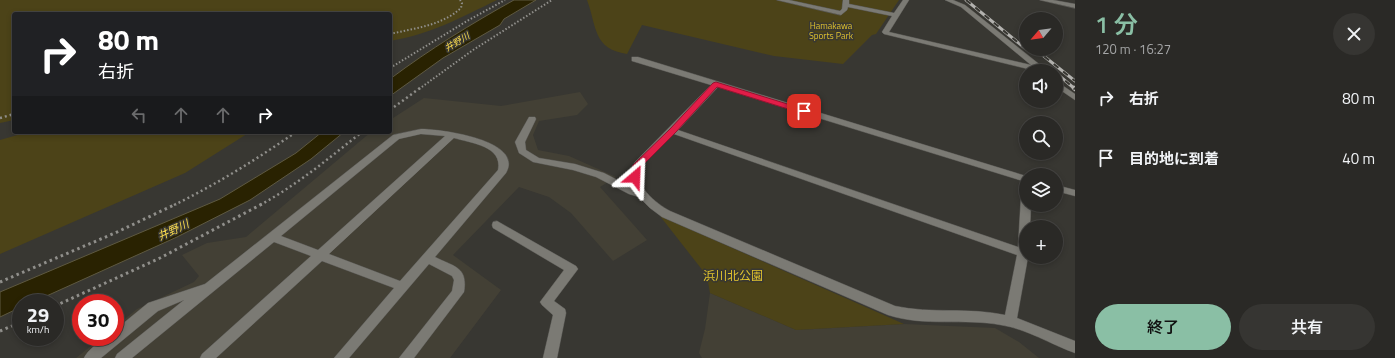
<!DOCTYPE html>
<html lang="ja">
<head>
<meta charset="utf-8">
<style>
  :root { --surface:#2a2926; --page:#363532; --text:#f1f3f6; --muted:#a5a6a7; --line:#464543; --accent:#8abfa5 }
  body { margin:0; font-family:"Titillium Web","Noto Sans JP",sans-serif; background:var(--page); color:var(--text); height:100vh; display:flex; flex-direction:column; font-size:15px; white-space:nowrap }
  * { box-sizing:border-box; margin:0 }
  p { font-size:13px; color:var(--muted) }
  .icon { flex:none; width:22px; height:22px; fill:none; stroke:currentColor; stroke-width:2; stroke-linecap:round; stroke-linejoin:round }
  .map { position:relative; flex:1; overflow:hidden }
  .sheet { display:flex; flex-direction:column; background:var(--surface); width:320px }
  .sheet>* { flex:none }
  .hud { position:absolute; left:12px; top:12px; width:380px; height:122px; border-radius:4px; box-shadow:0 2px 6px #0003,0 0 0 1px var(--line); background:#202124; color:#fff; overflow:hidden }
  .needle { width:26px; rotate:241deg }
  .controls { position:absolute; left:1019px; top:12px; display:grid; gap:8px }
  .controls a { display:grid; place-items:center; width:44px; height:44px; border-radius:50%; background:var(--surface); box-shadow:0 2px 6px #0003,0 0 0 1px var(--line); font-size:20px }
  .speed { position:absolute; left:12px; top:294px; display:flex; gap:8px; font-size:20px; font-weight:700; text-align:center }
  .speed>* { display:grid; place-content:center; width:52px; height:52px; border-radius:50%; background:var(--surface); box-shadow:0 2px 6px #0003,0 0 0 1px var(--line); line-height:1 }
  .speed small { font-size:10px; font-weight:400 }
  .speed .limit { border:6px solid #d22; background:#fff; color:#111 }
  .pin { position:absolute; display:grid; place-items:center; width:34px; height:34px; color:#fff; margin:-17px; border-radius:8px; box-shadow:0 2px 6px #0006 }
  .me { position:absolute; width:44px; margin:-22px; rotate:26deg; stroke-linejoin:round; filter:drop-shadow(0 0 3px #0008) }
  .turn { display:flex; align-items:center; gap:14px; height:84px; padding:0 20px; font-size:18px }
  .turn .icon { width:52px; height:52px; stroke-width:2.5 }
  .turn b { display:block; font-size:28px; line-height:34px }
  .lanes { display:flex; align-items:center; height:38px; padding:0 20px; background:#0003; justify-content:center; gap:20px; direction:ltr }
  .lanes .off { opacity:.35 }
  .round { display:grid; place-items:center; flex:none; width:42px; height:42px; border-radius:21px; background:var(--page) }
  .summary { display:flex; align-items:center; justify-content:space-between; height:68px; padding:0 20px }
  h1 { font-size:24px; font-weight:600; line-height:30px; color:var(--accent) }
  .primary-button { display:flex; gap:8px; margin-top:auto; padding:8px 20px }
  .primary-button a { flex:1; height:46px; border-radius:24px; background:var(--accent); color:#111; font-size:16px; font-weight:600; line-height:46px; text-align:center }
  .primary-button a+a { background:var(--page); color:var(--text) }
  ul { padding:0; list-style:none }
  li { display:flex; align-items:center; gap:12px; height:60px; padding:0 20px }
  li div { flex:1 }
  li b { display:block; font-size:15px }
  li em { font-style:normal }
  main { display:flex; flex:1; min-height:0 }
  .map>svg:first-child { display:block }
</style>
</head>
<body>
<main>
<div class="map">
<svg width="1075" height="358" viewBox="0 0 1075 358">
  <rect width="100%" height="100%" fill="#383732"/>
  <g fill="#434035">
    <polygon points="580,92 588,104 577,115 539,121 533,135 538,150 569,156 616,177 600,187 647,240 613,261 571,213 549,197 519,187 453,255 501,290 450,358 76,358 102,337 115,337 115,327 137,309 194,282 199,276 182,255 207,243 246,237 371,132 390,132 390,120 424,98 501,106"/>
    <polygon points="710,293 796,330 904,324 995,328 1019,342 1039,358 702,358 699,353 705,329"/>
  </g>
  <g fill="#4c4318">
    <path d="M0,0H497C460,18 431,34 390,41V14H14V120L0,123Z"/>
    <path d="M587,0H899L876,34L872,35L843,64L774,56L642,25L627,54C593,49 597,27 587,0Z"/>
    <polygon points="28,132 250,132 185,173 0,254 0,140"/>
    <polygon points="660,216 904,324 796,330 710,293 707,276"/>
  </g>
  <g fill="#292201" stroke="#5e5941">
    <path d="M514,0H536L504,19L500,25L443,58L390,96V79C430,49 471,24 514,0Z"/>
    <polygon points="322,132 344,132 311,159 250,200 177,237 31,303 21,303 21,307 0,317 0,292 220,199 296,153"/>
  </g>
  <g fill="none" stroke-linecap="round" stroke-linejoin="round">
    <defs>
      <g id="minor">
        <polygon points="777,0 789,0 840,11 842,9 843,0 849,0 849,4 894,13 903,0 909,0 889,32 1031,65 961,7 945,0 953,0 965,5 1044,68 1040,70 1028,69 884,34 882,32 892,16 848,7 847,10 841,15"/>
        <polygon points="1040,0 1053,0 1075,4 1075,8"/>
        <path d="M632,57H638L1026,176V182L718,87L678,130L1018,247L1021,197L1026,194V205H1031L1030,227H1026V257H1028L1017,318L1075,341V353C1050,344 1027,329 1001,325C964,318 925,327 888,315L662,217L650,208L639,197L629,194L596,177L573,170L533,162L519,153L515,142L529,117H535L536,119L525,142L526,150L539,158L575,164L604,173L633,188C630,179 629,171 635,162L711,85L632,61ZM674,134L1017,255L1005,315C969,307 931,314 895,306L670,211C657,204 630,184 642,165C648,157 666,143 674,134Z"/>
        <polygon points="1056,81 1075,94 1075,100 1056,87"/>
        <path d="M421,129C440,129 525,140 506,173L435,257C455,267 468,267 464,292L414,358H399L452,291L454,280L452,276L429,264L349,358H334L394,288L322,261L216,358H200L202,354L311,256L274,242L132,358H115L117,354L184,300L158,311L101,358H84C89,348 104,337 115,337V330L148,303L205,284L393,135ZM421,134L445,136L318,250L281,236L399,139ZM454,138C471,143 503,146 498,170L400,281L329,254Z"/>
        <polygon points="1056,185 1075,190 1075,196 1056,191"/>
        <polygon points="497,221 576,266 578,269 554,301 565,309 566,313 557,358 543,358 553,315 542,305 540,302 564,270 493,228 492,225 493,222"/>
      </g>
    </defs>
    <use href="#minor" stroke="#575652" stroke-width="1"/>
    <g stroke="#908f8b" stroke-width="2" stroke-dasharray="1.5 2" stroke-linecap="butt">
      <path d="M390,34C415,28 441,26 461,8L462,3L460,0"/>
      <polyline points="390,68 467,21 505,0"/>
      <polyline points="419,89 473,50 552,0"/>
    </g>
    <g stroke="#908f8b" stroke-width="2.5" stroke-dasharray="2 3" stroke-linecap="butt">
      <polyline points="390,110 420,88"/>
      <polyline points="0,118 14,114"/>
      <path d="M174,205C217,184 257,159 296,132"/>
      <path d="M260,205C297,185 329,158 362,132"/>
    </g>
    <g stroke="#908f8b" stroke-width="3" stroke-dasharray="2.5 3.5" stroke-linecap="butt">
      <polyline points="0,282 115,233 176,204"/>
      <polyline points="55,306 160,258 262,204"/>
      <polyline points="0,331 21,322"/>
    </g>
    <use href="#minor" fill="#7b7a74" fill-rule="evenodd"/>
    <defs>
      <g id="rail-far1">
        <polyline points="966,0 1026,49"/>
        <polyline points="1035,49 1075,81"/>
        <polyline points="1056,73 1075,89"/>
      </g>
      <polyline id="rail" points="1074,88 1075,89"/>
    </defs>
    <use href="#rail-far1" stroke="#b3b2af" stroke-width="3"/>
    <use href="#rail" stroke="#b3b2af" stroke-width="4.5"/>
    <use href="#rail-far1" stroke="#383732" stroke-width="2" stroke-dasharray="6" stroke-linecap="butt"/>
    <use href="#rail" stroke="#383732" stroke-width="3" stroke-dasharray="8" stroke-linecap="butt"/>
  </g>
  <polygon fill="#e11d48" stroke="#92132f" points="716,82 807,110 808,111 807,113 801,113 717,87 676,132 641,167 638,179 632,179 630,177 633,165 670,129 713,83"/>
  <g text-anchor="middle" stroke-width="3" stroke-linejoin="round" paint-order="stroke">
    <g font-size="9" fill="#e1c32d" stroke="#383732">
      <text x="831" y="29">Hamakawa<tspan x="831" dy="10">Sports Park</tspan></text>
    </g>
    <g font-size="9" font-style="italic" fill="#f9db4e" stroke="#383732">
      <text transform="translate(457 42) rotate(-31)" y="3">井野川</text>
    </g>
    <g font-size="11" font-style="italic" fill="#f9db4e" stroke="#383732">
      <text transform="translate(173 230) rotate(-25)" y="4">井野川</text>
    </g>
    <g font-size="12" fill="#e1c32d" stroke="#383732">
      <text x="733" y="280">浜川北公園</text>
    </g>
  </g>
</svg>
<div class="controls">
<a><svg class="needle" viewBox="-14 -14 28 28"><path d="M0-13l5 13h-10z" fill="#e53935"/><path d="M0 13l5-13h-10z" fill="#a5a6a7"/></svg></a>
<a><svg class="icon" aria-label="sound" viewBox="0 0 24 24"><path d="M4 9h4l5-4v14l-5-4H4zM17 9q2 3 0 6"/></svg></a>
<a><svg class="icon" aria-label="search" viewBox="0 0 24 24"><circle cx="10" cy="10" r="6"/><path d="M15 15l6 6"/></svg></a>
<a><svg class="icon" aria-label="layers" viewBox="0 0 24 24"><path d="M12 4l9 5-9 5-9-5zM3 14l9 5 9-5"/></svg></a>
<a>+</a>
</div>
<div class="speed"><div>29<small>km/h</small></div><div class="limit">30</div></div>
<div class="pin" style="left:804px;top:111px;background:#d93025"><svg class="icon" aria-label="arrive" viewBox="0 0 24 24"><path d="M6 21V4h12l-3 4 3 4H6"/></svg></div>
<svg class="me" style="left:635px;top:177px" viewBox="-20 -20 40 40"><path d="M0-17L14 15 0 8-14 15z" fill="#e11d48" stroke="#fff" stroke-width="4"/></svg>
<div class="hud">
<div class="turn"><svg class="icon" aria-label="right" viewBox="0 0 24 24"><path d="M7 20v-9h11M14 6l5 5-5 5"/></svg><div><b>80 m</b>右折</div></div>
<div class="lanes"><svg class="icon off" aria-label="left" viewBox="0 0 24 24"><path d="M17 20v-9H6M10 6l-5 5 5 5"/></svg><svg class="icon off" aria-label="ahead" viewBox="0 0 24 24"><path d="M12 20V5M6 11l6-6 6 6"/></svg><svg class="icon off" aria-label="ahead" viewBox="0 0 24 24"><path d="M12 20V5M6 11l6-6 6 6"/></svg><svg class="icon" aria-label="right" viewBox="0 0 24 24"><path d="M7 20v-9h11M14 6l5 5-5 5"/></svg></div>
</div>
</div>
<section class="sheet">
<div class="summary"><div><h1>1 分</h1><p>120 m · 16:27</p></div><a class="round"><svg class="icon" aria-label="close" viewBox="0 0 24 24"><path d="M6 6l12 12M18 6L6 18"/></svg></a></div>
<ul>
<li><svg class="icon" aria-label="right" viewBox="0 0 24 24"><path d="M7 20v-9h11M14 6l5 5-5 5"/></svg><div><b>右折</b></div><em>80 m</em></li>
<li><svg class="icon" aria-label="arrive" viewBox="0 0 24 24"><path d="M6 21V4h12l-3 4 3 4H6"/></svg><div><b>目的地に到着</b></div><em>40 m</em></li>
</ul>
<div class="primary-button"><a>終了</a><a>共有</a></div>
</section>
</main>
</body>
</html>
